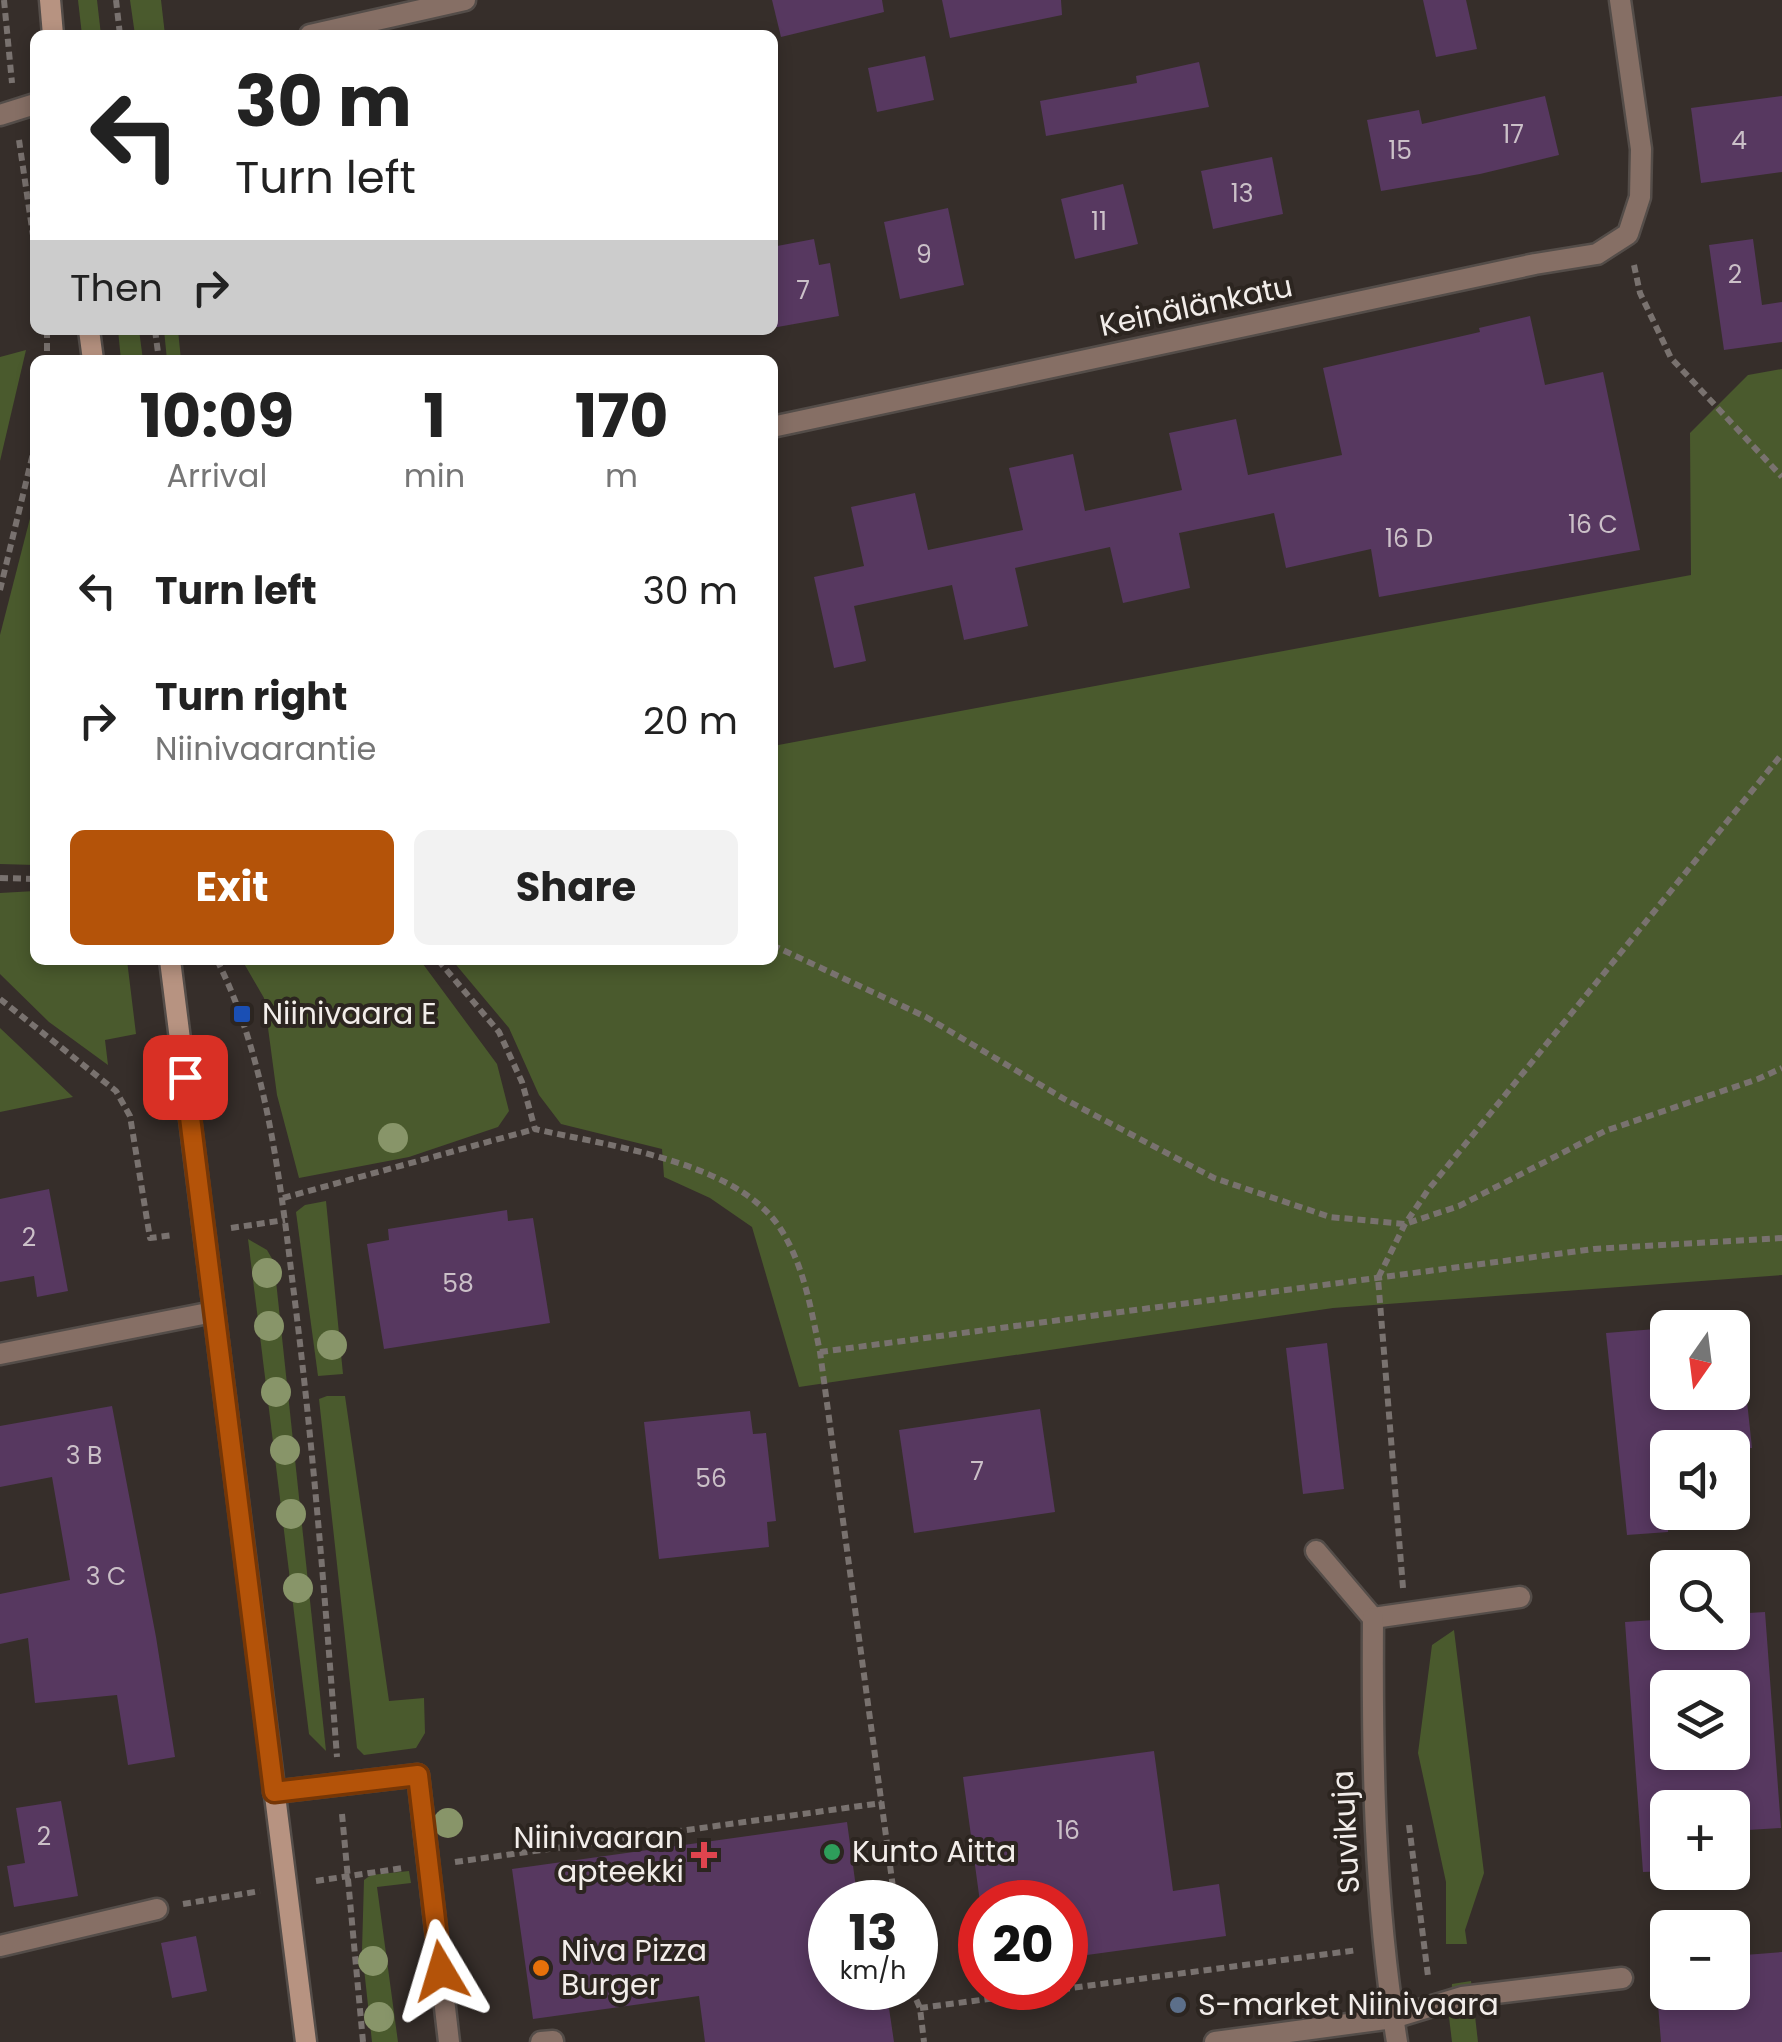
<!DOCTYPE html>
<html lang="en">
<head>
<meta charset="utf-8">
<style>
  :root { --surface:#fff; --page:#f2f2f2; --text:#222; --muted:#767676; --accent:#b45309 }
  body { margin:0; font-family:Poppins,sans-serif; background:var(--page); color:var(--text); height:100vh; display:flex; flex-direction:column; font-size:38px; white-space:nowrap }
  * { box-sizing:border-box; margin:0 }
  p { font-size:32px; color:var(--muted) }
  .icon { flex:none; width:55px; height:55px; fill:none; stroke:currentColor; stroke-width:2; stroke-linecap:round; stroke-linejoin:round }
  .map { position:relative; flex:1; overflow:hidden }
  .details { position:absolute; left:30px; top:355px; width:748px; height:610px; display:flex; flex-direction:column; background:var(--surface); border-radius:15px; box-shadow:0 5px 15px #0003 }
  .details>* { flex:none }
  .top-card { position:absolute; left:30px; top:30px; width:748px; height:305px; border-radius:15px; box-shadow:0 5px 15px #0003; background:#fff; color:var(--text); overflow:hidden }
  .needle { width:65px; rotate:194deg }
  .controls { position:absolute; left:1650px; top:1310px; display:grid; gap:20px }
  .controls a { display:grid; place-items:center; width:100px; height:100px; border-radius:15px; background:var(--surface); box-shadow:0 5px 15px #0003; font-size:50px }
  .speed { position:absolute; left:808px; top:1880px; display:flex; gap:20px; font-size:50px; font-weight:700; text-align:center }
  .speed>* { display:grid; place-content:center; width:130px; height:130px; border-radius:50%; background:var(--surface); box-shadow:0 5px 15px #0003; line-height:1 }
  .speed small { font-size:25px; font-weight:400 }
  .speed .limit { border:15px solid #d22; background:#fff; color:#111 }
  .pin { position:absolute; display:grid; place-items:center; width:85px; height:85px; color:#fff; margin:-42px; border-radius:20px; box-shadow:0 5px 15px #0006 }
  .me { position:absolute; width:110px; margin:-55px; rotate:353deg; stroke-linejoin:round; filter:drop-shadow(0 0 8px #0008) }
  .turn { display:flex; align-items:center; gap:35px; height:210px; padding:0 40px; font-size:45px }
  .turn .icon { width:130px; height:130px; stroke-width:2.5 }
  .turn b { display:block; font-size:70px; line-height:85px }
  .then { display:flex; align-items:center; height:95px; padding:0 40px; background:#0003; gap:20px; font-size:38px }
  .eta { display:flex; justify-content:space-evenly; align-items:center; height:170px; text-align:center }
  .eta b { font-size:60px; font-weight:700; line-height:70px }
  .primary-button { display:flex; gap:20px; margin-top:auto; padding:20px 40px }
  .primary-button a { flex:1; height:115px; border-radius:15px; background:var(--accent); color:#fff; font-size:40px; font-weight:700; line-height:115px; text-align:center }
  .primary-button a+a { background:var(--page); color:var(--text) }
  ul { padding:0; list-style:none }
  li { display:flex; align-items:center; gap:30px; height:130px; padding:0 40px }
  li div { flex:1 }
  li b { display:block; font-size:38px }
  li em { font-style:normal }
  .map>svg:first-child { display:block }
</style>
</head>
<body>
<div class="map">
<svg width="1782" height="2042" viewBox="0 0 1782 2042">
  <rect width="100%" height="100%" fill="#362e2a"/>
  <g fill="#4a5a2d">
    <polygon points="78,0 97,0 101,35 82,35"/>
    <polygon points="130,0 161,0 165,35 135,35"/>
    <polygon points="118,330 139,330 143,360 121,360"/>
    <polygon points="164,330 178,330 181,360 167,360"/>
    <polygon points="26,350 0,461 0,357"/>
    <polygon points="1782,369 1782,1275 1333,1308 799,1387 752,1227 710,1198 664,1177 662,1149 561,1124 539,1095 509,1028 452,960 772,960 773,746 1691,575 1690,433 1748,375"/>
    <polygon points="35,499 35,865 0,864 0,635"/>
    <polygon points="35,891 35,960 127,960 136,1034 105,1040 108,1065 49,1022 0,974 0,893"/>
    <polygon points="242,960 420,960 497,1064 509,1111 498,1127 409,1157 299,1178 277,1095 264,998"/>
    <polygon points="0,1028 73,1097 0,1112"/>
    <polygon points="326,1201 343,1374 318,1376 296,1212 305,1205"/>
    <polygon points="248,1239 267,1250 274,1262 326,1751 309,1734"/>
    <polygon points="327,1396 345,1396 389,1701 424,1698 425,1733 416,1748 364,1755 357,1748 319,1399"/>
    <polygon points="1454,1630 1484,1873 1465,1930 1467,1944 1446,1944 1446,1882 1418,1753 1432,1645"/>
    <polygon points="409,1871 411,1883 377,1887 398,2042 372,2042 362,1950 364,1880 371,1875"/>
    <polygon points="1471,1981 1478,2042 1452,2042 1449,2017 1452,1984"/>
  </g>
  <g fill="#573860" fill-rule="evenodd">
    <polygon points="772,0 882,0 884,12 781,37"/>
    <polygon points="942,0 1061,0 1062,15 950,38"/>
    <polygon points="1423,0 1466,0 1477,49 1436,57"/>
    <polygon points="925,56 934,100 877,112 868,68"/>
    <polygon points="1199,62 1209,107 1046,136 1040,101 1137,83 1136,76"/>
    <polygon points="1545,96 1559,155 1480,174 1381,191 1367,120 1419,110 1422,124"/>
    <polygon points="1782,96 1782,172 1701,183 1691,108"/>
    <polygon points="1272,157 1283,214 1213,229 1201,171"/>
    <polygon points="1123,184 1138,244 1075,259 1061,199"/>
    <polygon points="948,208 964,285 900,299 884,222"/>
    <polygon points="814,239 819,265 830,263 839,316 772,328 772,247"/>
    <polygon points="1753,239 1762,305 1782,302 1782,342 1724,350 1709,245"/>
    <polygon points="1530,316 1545,385 1603,372 1640,550 1379,597 1371,549 1286,568 1274,513 1179,533 1190,588 1123,603 1110,547 1015,568 1028,626 964,640 952,585 854,606 866,661 834,668 814,577 864,566 851,507 915,493 928,550 1023,530 1009,468 1073,454 1085,511 1182,490 1169,433 1236,419 1248,475 1342,455 1323,368 1480,332 1479,328"/>
    <polygon points="49,1189 68,1291 37,1297 34,1276 0,1282 0,1199"/>
    <polygon points="507,1210 508,1221 533,1218 550,1323 384,1349 367,1244 389,1240 388,1229"/>
    <polygon points="1668,1328 1668,1392 1746,1392 1752,1448 1668,1448 1668,1532 1627,1535 1606,1333"/>
    <polygon points="1327,1343 1344,1489 1303,1494 1286,1348"/>
    <polygon points="112,1406 156,1637 175,1757 128,1765 117,1695 35,1703 28,1638 0,1644 0,1594 70,1580 52,1477 0,1487 0,1426"/>
    <polygon points="1040,1409 1055,1512 914,1533 899,1430"/>
    <polygon points="750,1411 753,1434 766,1433 776,1521 767,1522 769,1547 659,1559 644,1422"/>
    <path d="M1765,1612L1781,1828L1732,1831V1808H1668V1871L1643,1872L1625,1622L1668,1619V1632H1732V1614ZM1668,1688H1732V1752H1668Z"/>
    <polygon points="1154,1751 1173,1891 1219,1884 1226,1936 1065,1958 1065,1902 980,1902 963,1777"/>
    <polygon points="61,1801 78,1896 14,1907 7,1866 25,1863 16,1808"/>
    <polygon points="847,1822 858,1902 830,1902 830,1988 886,1988 894,2042 705,2042 699,1996 533,2019 512,1869"/>
    <polygon points="196,1936 207,1991 172,1998 161,1943"/>
    <polygon points="1782,1952 1782,2042 1661,2042 1657,1992 1732,1992 1732,1956"/>
  </g>
  <g fill="none" stroke-linecap="round" stroke-linejoin="round">
    <defs>
      <g id="lane">
        <polyline points="1316,1551 1373,1618 1520,1597"/>
        <polyline points="274,1792 418,1775 449,2042"/>
        <polyline points="541,2042 553,2041"/>
        <polyline points="1215,2042 1393,2018 1462,1997 1622,1978"/>
      </g>
      <g id="street">
        <polyline points="310,35 465,0"/>
        <polyline points="0,115 35,104"/>
        <polyline points="772,427 1535,264 1597,254 1628,234 1640,197 1641,149 1620,0"/>
        <polyline points="0,1354 213,1312"/>
        <path d="M1373,1618C1372,1761 1374,1901 1397,2042"/>
        <polyline points="0,1946 157,1909"/>
      </g>
      <g id="secondary">
        <polyline points="50,0 53,35"/>
        <polyline points="89,330 93,360"/>
        <polyline points="170,960 306,2042"/>
      </g>
    </defs>
    <use href="#lane" stroke="#544d49" stroke-width="25"/>
    <use href="#street" stroke="#544d49" stroke-width="25"/>
    <use href="#secondary" stroke="#544d49" stroke-width="25"/>
    <g stroke="#79726f" stroke-width="6" stroke-dasharray="8 5" stroke-linecap="butt">
      <polyline points="4,0 12,83"/>
      <polyline points="116,0 120,35"/>
      <polyline points="19,140 35,249"/>
      <polyline points="1634,265 1640,293 1671,358 1782,477"/>
      <polyline points="47,330 47,360"/>
      <polyline points="155,330 159,360"/>
      <polyline points="0,590 35,445"/>
      <polyline points="0,878 35,879"/>
      <polyline points="772,945 926,1017 1066,1100 1214,1178 1330,1217 1405,1224 1459,1206 1605,1131 1758,1079 1782,1068"/>
      <path d="M217,960C266,1057 280,1179 293,1286C313,1442 325,1599 337,1757"/>
      <path d="M438,960L499,1032L522,1082L535,1129C608,1146 736,1161 780,1228C804,1265 811,1309 820,1352L895,1902"/>
      <polyline points="0,999 116,1091 130,1116 150,1238 174,1235"/>
      <polyline points="283,1198 535,1129"/>
      <polyline points="231,1228 285,1220"/>
      <polyline points="820,1352 1594,1249 1782,1238"/>
      <polyline points="1403,1588 1378,1278 1405,1224 1428,1190 1782,754"/>
      <polyline points="342,1814 363,2042"/>
      <polyline points="1409,1825 1428,1976"/>
      <polyline points="455,1862 882,1803"/>
      <polyline points="316,1881 403,1868"/>
      <polyline points="183,1904 260,1891"/>
      <polyline points="911,1988 920,2008 924,2042"/>
      <polyline points="920,2008 1358,1950"/>
    </g>
    <use href="#lane" stroke="#866f65" stroke-width="20"/>
    <use href="#street" stroke="#866f65" stroke-width="20"/>
    <use href="#secondary" stroke="#b79381" stroke-width="20"/>
  </g>
  <g fill="#889569">
    <circle cx="393" cy="1138" r="15"/>
    <circle cx="267" cy="1273" r="15"/>
    <circle cx="269" cy="1326" r="15"/>
    <circle cx="332" cy="1345" r="15"/>
    <circle cx="276" cy="1392" r="15"/>
    <circle cx="285" cy="1450" r="15"/>
    <circle cx="291" cy="1514" r="15"/>
    <circle cx="298" cy="1588" r="15"/>
    <circle cx="448" cy="1823" r="15"/>
    <circle cx="373" cy="1961" r="15"/>
    <circle cx="379" cy="2017" r="15"/>
  </g>
  <g fill="none" stroke-linecap="round" stroke-linejoin="round">
    <defs>
      <polyline id="route" points="185,1077 274,1792 418,1775 441,1971"/>
    </defs>
    <use href="#route" stroke="#753606" stroke-width="25"/>
    <use href="#route" stroke="#b45309" stroke-width="18"/>
  </g>
  <rect fill="#1a4fb4" stroke="#2c2520" stroke-width="4" x="232" y="1004" width="20" height="20" rx="5"/>
  <circle fill="#2e9e5b" stroke="#2c2520" stroke-width="4" cx="832" cy="1852" r="10"/>
  <path fill="#e0444e" stroke="#2c2520" stroke-width="4" d="M699 1840h10v10h10v10h-10v10h-10v-10h-10v-10h10z"/>
  <circle fill="#e8710a" stroke="#2c2520" stroke-width="4" cx="541" cy="1968" r="10"/>
  <circle fill="#5c6f8a" stroke="#2c2520" stroke-width="4" cx="1178" cy="2005" r="10"/>
  <g text-anchor="middle" stroke-width="8" stroke-linejoin="round" paint-order="stroke">
    <g font-size="25" fill="#cbc0c8">
      <text x="1513" y="143">17</text>
      <text x="1739" y="149">4</text>
      <text x="1400" y="159">15</text>
      <text x="1242" y="202">13</text>
      <text x="1099" y="230">11</text>
      <text x="924" y="263">9</text>
      <text x="1735" y="283">2</text>
      <text x="803" y="299">7</text>
      <text x="1593" y="533">16 C</text>
      <text x="1409" y="547">16 D</text>
      <text x="29" y="1246">2</text>
      <text x="458" y="1292">58</text>
      <text x="84" y="1464">3 B</text>
      <text x="977" y="1480">7</text>
      <text x="711" y="1487">56</text>
      <text x="106" y="1585">3 C</text>
      <text x="1068" y="1839">16</text>
      <text x="44" y="1845">2</text>
    </g>
    <g font-size="30" fill="#f2edea" stroke="#2c2520">
      <text transform="translate(1196 306) rotate(-12)" y="10">Keinälänkatu</text>
      <text transform="translate(1346 1832) rotate(-93)" y="10">Suvikuja</text>
    </g>
    <g font-size="30" fill="#f2edea" stroke="#2c2520" text-anchor="start">
      <text x="262" y="1024">Niinivaara E</text>
      <text x="684" y="1848" text-anchor="end">Niinivaaran<tspan x="684" dy="34">apteekki</tspan></text>
      <text x="852" y="1862">Kunto Aitta</text>
      <text x="561" y="1961">Niva Pizza<tspan x="561" dy="34">Burger</tspan></text>
      <text x="1198" y="2015">S-market Niinivaara</text>
    </g>
  </g>
</svg>
<div class="controls">
<a><svg class="needle" viewBox="-14 -14 28 28"><path d="M0-13l5 13h-10z" fill="#e53935"/><path d="M0 13l5-13h-10z" fill="#767676"/></svg></a>
<a><svg class="icon" aria-label="sound" viewBox="0 0 24 24"><path d="M4 9h4l5-4v14l-5-4H4zM17 9q2 3 0 6"/></svg></a>
<a><svg class="icon" aria-label="search" viewBox="0 0 24 24"><circle cx="10" cy="10" r="6"/><path d="M15 15l6 6"/></svg></a>
<a><svg class="icon" aria-label="layers" viewBox="0 0 24 24"><path d="M12 4l9 5-9 5-9-5zM3 14l9 5 9-5"/></svg></a>
<a>+</a>
<a>−</a>
</div>
<div class="speed"><div>13<small>km/h</small></div><div class="limit">20</div></div>
<div class="pin" style="left:185px;top:1077px;background:#d93025"><svg class="icon" aria-label="arrive" viewBox="0 0 24 24"><path d="M6 21V4h12l-3 4 3 4H6"/></svg></div>
<svg class="me" style="left:441px;top:1971px" viewBox="-20 -20 40 40"><path d="M0-17L14 15 0 8-14 15z" fill="#b45309" stroke="#fff" stroke-width="4"/></svg>
<div class="top-card">
<div class="turn"><svg class="icon" aria-label="left" viewBox="0 0 24 24"><path d="M17 20v-9H6M10 6l-5 5 5 5"/></svg><div><b>30 m</b>Turn left</div></div>
<div class="then">Then<svg class="icon" aria-label="right" viewBox="0 0 24 24"><path d="M7 20v-9h11M14 6l5 5-5 5"/></svg></div>
</div>
<section class="details">
<div class="eta">
<div><b>10:09</b><p>Arrival</p></div>
<div><b>1</b><p>min</p></div>
<div><b>170</b><p>m</p></div>
</div>
<ul>
<li><svg class="icon" aria-label="left" viewBox="0 0 24 24"><path d="M17 20v-9H6M10 6l-5 5 5 5"/></svg><div><b>Turn left</b></div><em>30 m</em></li>
<li><svg class="icon" aria-label="right" viewBox="0 0 24 24"><path d="M7 20v-9h11M14 6l5 5-5 5"/></svg><div><b>Turn right</b><p>Niinivaarantie</p></div><em>20 m</em></li>
</ul>
<div class="primary-button"><a>Exit</a><a>Share</a></div>
</section>
</div>
</body>
</html>
